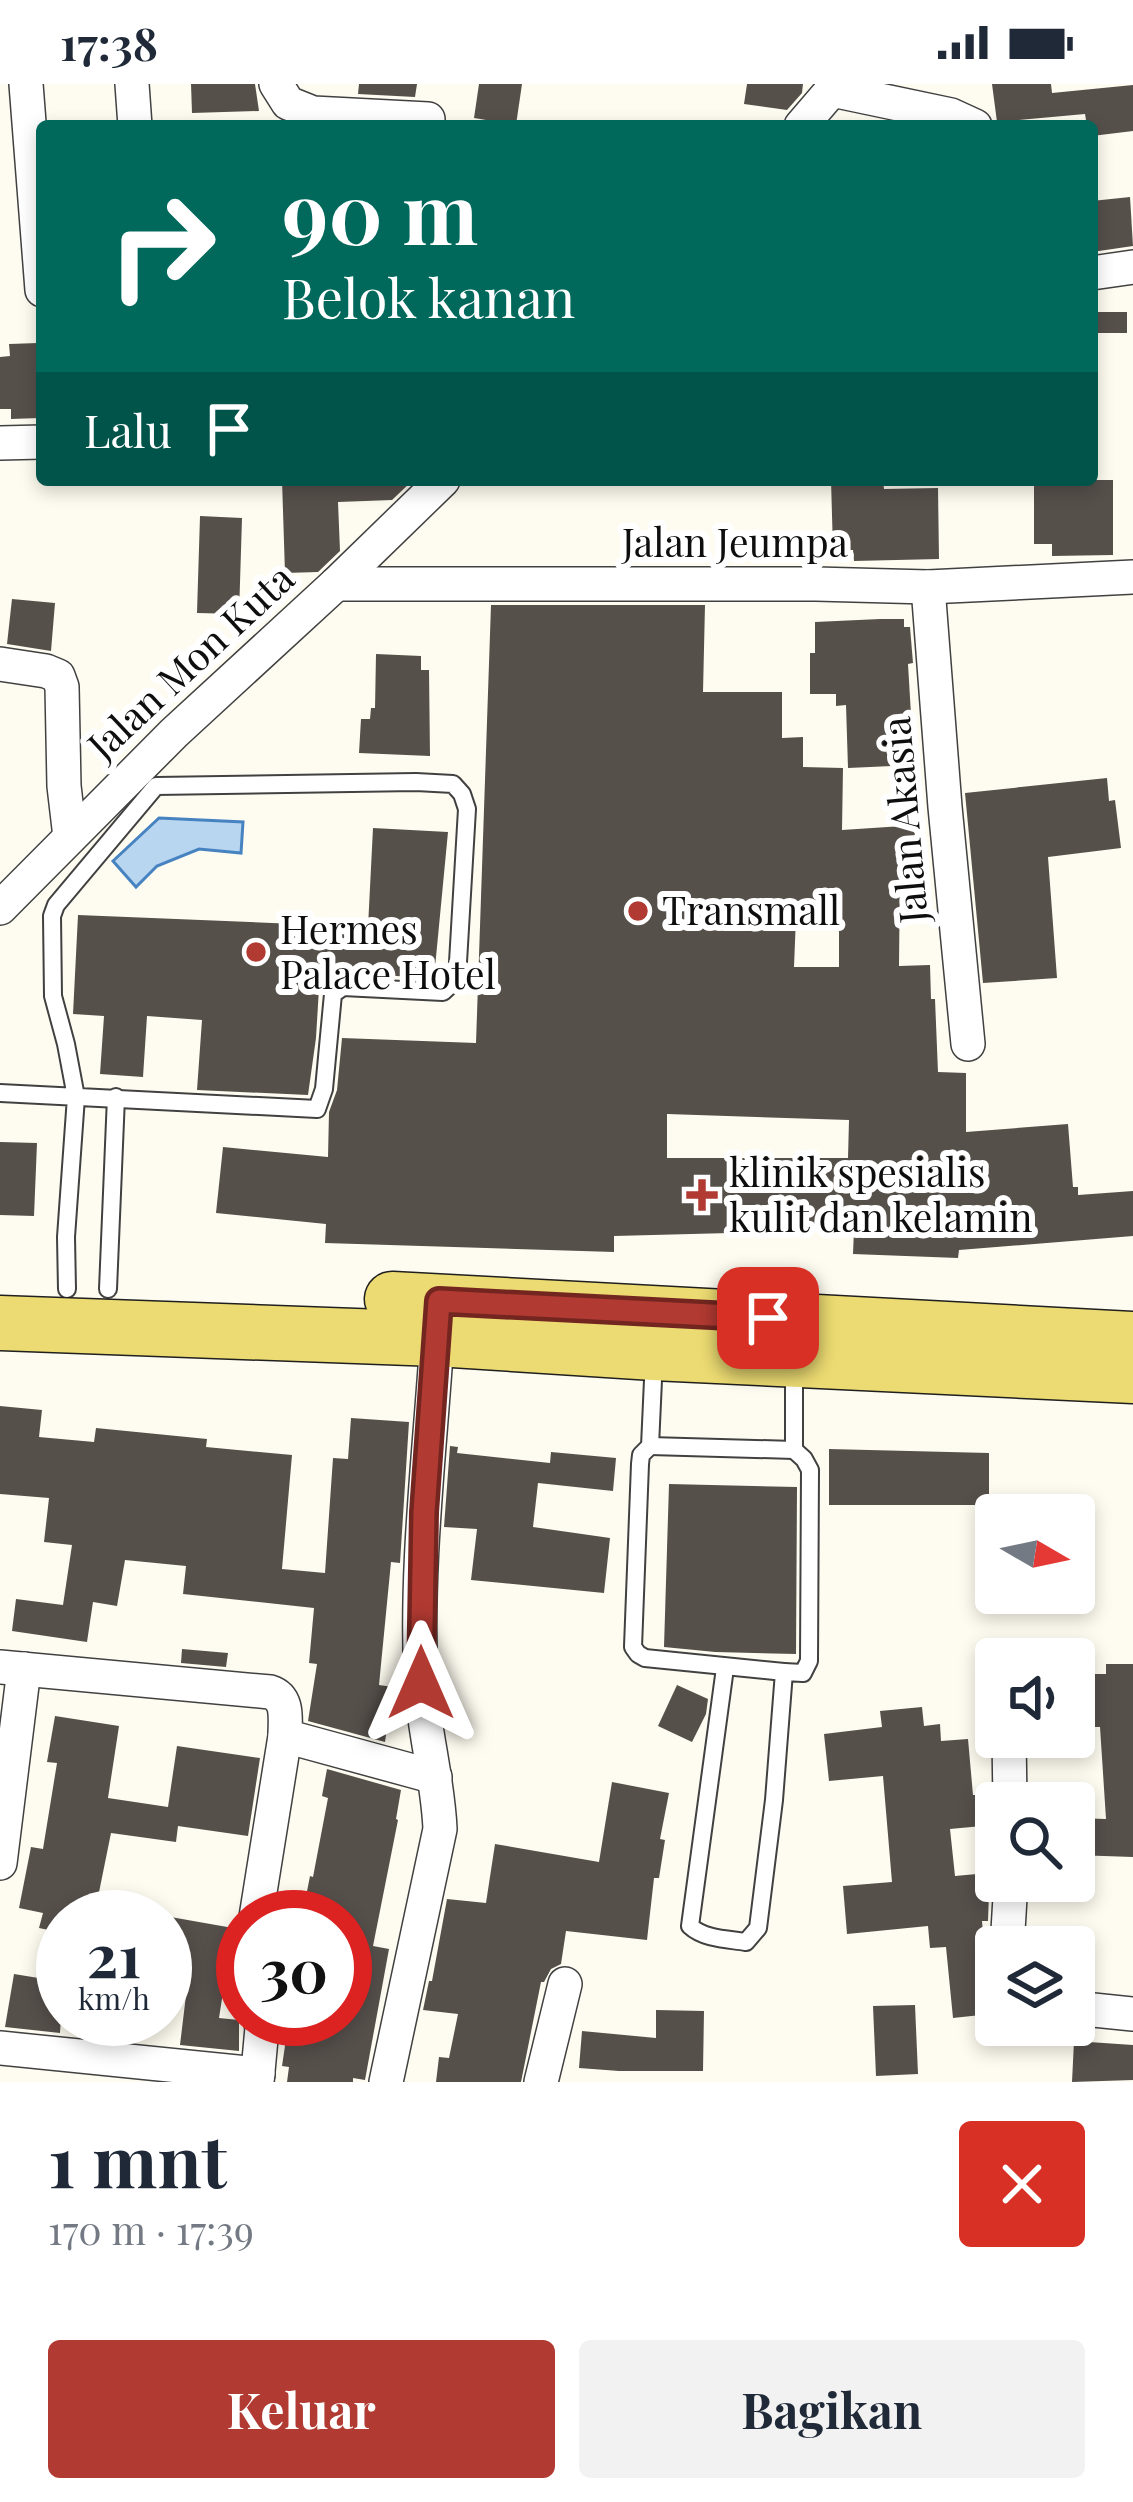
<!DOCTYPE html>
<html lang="id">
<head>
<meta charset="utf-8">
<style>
  :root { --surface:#fff; --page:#f2f2f3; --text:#1f2937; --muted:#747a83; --accent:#b13a32 }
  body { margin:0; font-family:"Playfair Display",serif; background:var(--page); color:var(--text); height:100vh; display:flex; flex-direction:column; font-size:45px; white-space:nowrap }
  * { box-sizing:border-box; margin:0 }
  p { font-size:39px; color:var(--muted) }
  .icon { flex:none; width:66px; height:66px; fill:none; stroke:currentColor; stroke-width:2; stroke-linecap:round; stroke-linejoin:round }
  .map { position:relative; height:1998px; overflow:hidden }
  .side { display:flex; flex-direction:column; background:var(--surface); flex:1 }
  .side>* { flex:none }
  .hud { position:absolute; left:36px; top:36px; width:1062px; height:366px; border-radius:12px; box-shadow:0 6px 18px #0003; background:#00695c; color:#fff; overflow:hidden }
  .needle { width:78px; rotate:99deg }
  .tools { position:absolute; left:975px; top:1410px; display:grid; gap:24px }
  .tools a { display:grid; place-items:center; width:120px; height:120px; border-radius:12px; background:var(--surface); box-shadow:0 6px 18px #0003; font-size:60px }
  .speed { position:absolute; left:36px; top:1806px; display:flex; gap:24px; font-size:60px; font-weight:700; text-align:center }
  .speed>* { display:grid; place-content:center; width:156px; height:156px; border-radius:50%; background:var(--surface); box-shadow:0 6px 18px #0003; line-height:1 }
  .speed small { font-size:30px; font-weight:400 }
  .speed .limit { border:18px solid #d22; background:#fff; color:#111 }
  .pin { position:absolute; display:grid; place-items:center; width:102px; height:102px; color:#fff; margin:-51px; border-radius:24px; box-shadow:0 6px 18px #0006 }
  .me { position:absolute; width:132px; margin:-66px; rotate:0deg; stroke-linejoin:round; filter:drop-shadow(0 0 9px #0008) }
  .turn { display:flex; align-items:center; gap:42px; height:252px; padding:0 48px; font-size:54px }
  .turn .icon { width:156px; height:156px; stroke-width:2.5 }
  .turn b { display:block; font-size:84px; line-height:102px }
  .then { display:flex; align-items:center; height:114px; padding:0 48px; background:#0003; gap:24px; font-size:45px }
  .round { display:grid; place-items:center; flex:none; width:126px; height:126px; border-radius:12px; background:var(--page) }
  .overview { display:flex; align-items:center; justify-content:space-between; height:204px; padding:0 48px }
  h1 { font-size:72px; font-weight:700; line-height:90px }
  .cta { display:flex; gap:24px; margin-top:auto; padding:24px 48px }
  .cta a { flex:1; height:138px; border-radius:12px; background:var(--accent); color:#fff; font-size:48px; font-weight:700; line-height:138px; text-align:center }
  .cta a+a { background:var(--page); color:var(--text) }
  .status { display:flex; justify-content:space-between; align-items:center; height:84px; padding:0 60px; background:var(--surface); direction:ltr }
  .status svg { height:33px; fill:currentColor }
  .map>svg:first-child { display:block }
</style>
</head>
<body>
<div class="status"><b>17:38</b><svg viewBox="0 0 49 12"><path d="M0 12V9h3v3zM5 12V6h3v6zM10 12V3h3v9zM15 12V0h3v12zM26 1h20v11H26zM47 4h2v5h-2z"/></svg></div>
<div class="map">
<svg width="1133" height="1998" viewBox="0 0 1133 1998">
  <rect width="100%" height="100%" fill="#fefcf0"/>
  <polygon fill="#b9d6f1" stroke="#4783c1" stroke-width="3" points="159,734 243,738 241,769 199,765 157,782 136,803 113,777"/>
  <g fill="#56504b" fill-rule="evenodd">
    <polygon points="191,0 255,0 259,27 192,29"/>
    <polygon points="359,0 417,0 415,13 358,10"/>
    <polygon points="479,0 522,0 516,41 474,34"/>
    <polygon points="747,0 803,0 802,9 787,26 744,20"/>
    <polygon points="992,0 1051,0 1052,9 1133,1 1133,47 1092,52 1092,42 1087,42 1085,30 997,38"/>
    <polygon points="1130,113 1133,162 1092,168 1092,117"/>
    <rect x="1092" y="228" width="35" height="21"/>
    <polygon points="38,259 40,334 11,335 11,325 0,325 0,273 10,272 9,260"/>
    <polygon points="282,396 411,396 411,398 392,416 338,418 340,467 318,488 285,489"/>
    <polygon points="831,396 883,396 884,405 938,404 939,475 854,477 853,466 833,466"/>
    <polygon points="1034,396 1113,396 1113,471 1052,472 1052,460 1034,460"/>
    <polygon points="200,432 242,434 239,530 197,529"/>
    <polygon points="12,515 55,519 51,567 7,560"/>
    <path d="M491,521H705L703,608H782V654L803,653V683L843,684L842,746L918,741L920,780L900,781L899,882L930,881L931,915H935L938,988L966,989V1048L1068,1040L1073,1103H1078V1111L1133,1107V1152L959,1166L958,1174L853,1170L854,1145L730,1143V1149L614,1152V1168L325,1159L326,1140L216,1129L223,1063L328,1073L329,1028L337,1006L342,954L476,959ZM839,832V883H794L796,833ZM667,1030L849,1036L848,1074H667Z"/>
    <polygon points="880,535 904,535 904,543 910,543 913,579 908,580 914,681 848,684 846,621 836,622 836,610 810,610 810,569 815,569 815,538"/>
    <polygon points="376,570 421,572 421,586 429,586 430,672 359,669 361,635 370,635 371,624 375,624"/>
    <polygon points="1107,694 1109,717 1115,716 1121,764 1048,773 1057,894 983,899 965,709"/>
    <polygon points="373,744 448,748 434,894 320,888 316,954 308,1011 197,1006 202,936 147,932 143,993 100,990 104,932 73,930 78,831 368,843"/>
    <polygon points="0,1058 37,1059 34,1132 0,1131"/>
    <polygon points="0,1322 42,1326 39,1353 94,1358 96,1344 207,1355 206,1363 292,1371 282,1485 325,1489 333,1374 348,1375 351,1334 409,1338 400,1479 391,1478 379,1601 393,1603 385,1658 308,1637 317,1580 309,1579 314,1524 183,1510 186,1482 125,1476 117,1522 93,1518 87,1558 12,1547 16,1515 63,1521 72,1461 44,1458 49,1414 0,1410"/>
    <polygon points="450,1362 458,1363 457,1369 550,1379 551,1368 616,1374 613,1407 538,1399 533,1443 610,1454 604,1509 471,1496 477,1445 444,1443"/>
    <polygon points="829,1365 989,1369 989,1421 829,1421"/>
    <polygon points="669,1400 797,1403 796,1570 715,1568 664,1563"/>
    <polygon points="182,1565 228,1569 226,1583 181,1579"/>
    <polygon points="1106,1580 1133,1580 1133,1773 1074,1771 1074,1734 1106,1735 1100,1643 1074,1643 1074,1590 1106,1590"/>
    <polygon points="677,1601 708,1615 706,1630 692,1658 658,1642"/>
    <polygon points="922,1623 924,1642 940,1640 941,1657 968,1655 973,1711 978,1711 982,1742 950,1745 955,1792 977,1790 979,1810 989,1809 988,1837 982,1837 990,1930 953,1934 946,1863 930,1864 928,1842 847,1850 843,1802 892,1798 883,1692 829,1697 824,1650 882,1643 880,1627"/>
    <polygon points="55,1632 119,1642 108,1714 168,1723 177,1662 260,1674 248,1752 178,1742 176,1758 111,1749 94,1833 63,1833 63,1849 39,1844 43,1829 19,1824 31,1763 43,1765 57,1679 47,1678"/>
    <polygon points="327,1685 401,1706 396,1735 398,1736 373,1862 389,1865 365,1996 353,1994 353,1998 287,1998 289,1983 282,1982 289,1935 345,1935 345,1833 302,1833 310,1792 313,1793 328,1714 322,1712"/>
    <polygon points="612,1698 669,1709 660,1755 665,1756 659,1794 654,1794 647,1856 566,1847 561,1880 551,1885 544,1898 541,1898 521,1998 436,1998 439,1973 449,1974 458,1930 423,1926 429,1897 432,1897 447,1815 486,1819 495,1760 599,1778"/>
    <polygon points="165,1832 233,1844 219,1934 239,1936 239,1967 180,1961 187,1903 165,1900"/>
    <polygon points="14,1890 63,1898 60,1949 5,1943"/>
    <polygon points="915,1921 918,1990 876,1992 873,1922"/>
    <polygon points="656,1926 704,1927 703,1987 619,1987 579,1984 582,1947 656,1954"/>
    <polygon points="1074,1957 1133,1961 1133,1996 1072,1998"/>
  </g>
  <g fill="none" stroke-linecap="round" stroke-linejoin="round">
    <defs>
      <g id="lane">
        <polyline points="0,1009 317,1025 324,1005 333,910 343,903 443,908 457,895 467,725 462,710 453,700 416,698 156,702 56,821 52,832 53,912 66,960 76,1013 66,1153 67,1205"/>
        <polyline points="108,1205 116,1013"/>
        <polyline points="654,1274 650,1362 641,1371 640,1380 633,1563 638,1570 645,1574 784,1588"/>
        <polyline points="650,1362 794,1366"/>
        <path d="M725,1584L690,1842C704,1855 727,1855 746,1858L758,1844L774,1716L784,1588L803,1589L809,1577L810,1386L804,1375L794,1366V1283"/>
      </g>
      <g id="street">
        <polyline points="26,0 42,206"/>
        <polyline points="132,0 135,42"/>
        <polyline points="276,0 288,19 313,29 428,35"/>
        <polyline points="832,6 951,31 975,42"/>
        <polyline points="801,42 837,0"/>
        <polyline points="1092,189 1133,183"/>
        <polyline points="0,359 42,358"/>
        <polyline points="336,500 816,500 928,503 1133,493"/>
        <polyline points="928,503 945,723 968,960"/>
        <polyline points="0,580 46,587 58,592 62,603 64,702 70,753"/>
        <polyline points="0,824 174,649 336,500 443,396"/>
        <path d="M0,1583L270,1608C289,1614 285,1635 285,1652L435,1693"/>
        <polyline points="1009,1653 1010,1719"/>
        <polyline points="0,1779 24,1585"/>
        <polyline points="256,1833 285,1652"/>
        <polyline points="1007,1863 1011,1797"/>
        <polyline points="1074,1924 1133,1930"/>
        <polyline points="0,1964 258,1990"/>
        <polyline points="257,1998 262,1944 260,1935"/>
        <path d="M386,1998L440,1745C438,1696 424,1648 421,1599C415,1479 431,1359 438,1240"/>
        <polyline points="541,1998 565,1900"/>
      </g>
      <g id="primary">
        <polyline points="392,1215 1133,1255"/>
        <polyline points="0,1239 437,1255 654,1269 1133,1292"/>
      </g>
    </defs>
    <use href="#lane" stroke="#414141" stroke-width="20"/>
    <use href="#street" stroke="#414141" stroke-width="36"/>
    <use href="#primary" stroke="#1f1f1f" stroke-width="57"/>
    <use href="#lane" stroke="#fff" stroke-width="16"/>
    <use href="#street" stroke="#fff" stroke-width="33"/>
    <use href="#primary" stroke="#ecdb72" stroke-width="54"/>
  </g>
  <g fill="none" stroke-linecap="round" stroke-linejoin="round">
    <defs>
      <polyline id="route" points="421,1599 424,1428 439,1217 768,1234"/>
    </defs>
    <use href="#route" stroke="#732620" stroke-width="30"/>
    <use href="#route" stroke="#b13a32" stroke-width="21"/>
  </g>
  <g fill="#b13a32" stroke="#fff" stroke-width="4.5">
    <circle cx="638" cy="827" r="12"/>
    <circle cx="256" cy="868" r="12"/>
    <path d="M696 1093h12v12h12v12h-12v12h-12v-12h-12v-12h12z"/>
  </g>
  <g text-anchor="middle" stroke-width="12" stroke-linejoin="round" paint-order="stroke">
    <g font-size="39" fill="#0e0e0e" stroke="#fff">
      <text x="735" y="473">Jalan Jeumpa</text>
      <text transform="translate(191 578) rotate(-43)" y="14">Jalan Mon Kuta</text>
      <text transform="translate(905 736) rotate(-95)" y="14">Jalan Akasia</text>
    </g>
    <g font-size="39" fill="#0e0e0e" stroke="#fff" text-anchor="start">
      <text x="662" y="841">Transmall</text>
      <text x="280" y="860">Hermes<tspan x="280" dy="45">Palace Hotel</tspan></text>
      <text x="729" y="1103">klinik spesialis<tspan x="729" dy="45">kulit dan kelamin</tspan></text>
    </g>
  </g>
</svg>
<div class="tools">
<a><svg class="needle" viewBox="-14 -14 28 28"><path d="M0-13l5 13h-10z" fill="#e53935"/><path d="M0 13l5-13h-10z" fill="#747a83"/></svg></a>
<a><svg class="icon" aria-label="sound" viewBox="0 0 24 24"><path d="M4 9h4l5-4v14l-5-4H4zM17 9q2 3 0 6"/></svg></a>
<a><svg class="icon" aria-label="search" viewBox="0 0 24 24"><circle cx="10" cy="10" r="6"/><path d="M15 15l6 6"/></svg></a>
<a><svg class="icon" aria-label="layers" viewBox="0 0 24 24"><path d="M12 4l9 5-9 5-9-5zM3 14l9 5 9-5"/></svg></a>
</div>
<div class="speed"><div>21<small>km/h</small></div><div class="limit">30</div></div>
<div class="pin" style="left:768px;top:1234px;background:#d93025"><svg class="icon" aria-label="arrive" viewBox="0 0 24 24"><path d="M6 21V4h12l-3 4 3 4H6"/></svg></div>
<svg class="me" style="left:421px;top:1599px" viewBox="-20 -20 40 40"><path d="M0-17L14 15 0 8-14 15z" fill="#b13a32" stroke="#fff" stroke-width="4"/></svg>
<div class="hud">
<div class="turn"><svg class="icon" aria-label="right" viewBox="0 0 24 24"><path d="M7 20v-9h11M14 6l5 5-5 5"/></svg><div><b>90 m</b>Belok kanan</div></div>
<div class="then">Lalu<svg class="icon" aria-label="arrive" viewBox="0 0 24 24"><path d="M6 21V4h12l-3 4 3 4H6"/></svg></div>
</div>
</div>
<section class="side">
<div class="overview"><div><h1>1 mnt</h1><p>170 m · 17:39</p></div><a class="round" style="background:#d93025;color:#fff"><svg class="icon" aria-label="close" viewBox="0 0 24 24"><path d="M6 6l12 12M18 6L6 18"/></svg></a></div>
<div class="cta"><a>Keluar</a><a>Bagikan</a></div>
</section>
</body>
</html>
